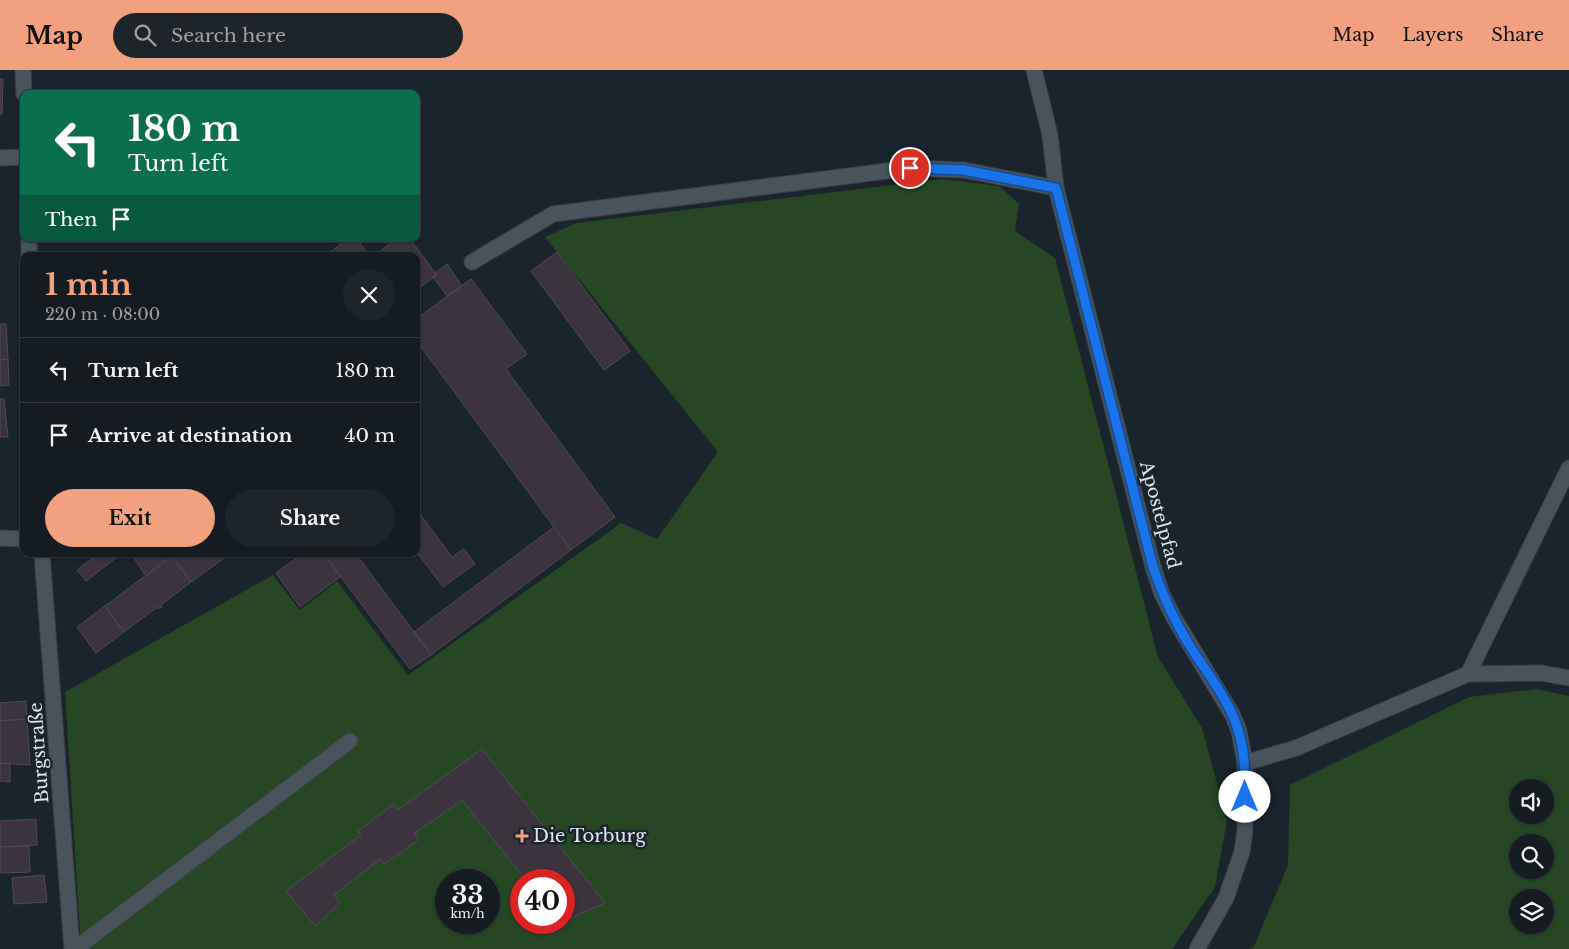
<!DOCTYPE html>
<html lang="en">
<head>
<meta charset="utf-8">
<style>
  :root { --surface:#141b21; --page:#1d242a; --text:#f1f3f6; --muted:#9da1a5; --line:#33393f; --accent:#f1a17d }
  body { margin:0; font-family:"Libre Baskerville",serif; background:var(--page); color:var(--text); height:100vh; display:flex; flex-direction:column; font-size:19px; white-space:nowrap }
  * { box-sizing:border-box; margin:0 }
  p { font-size:16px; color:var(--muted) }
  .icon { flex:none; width:28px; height:28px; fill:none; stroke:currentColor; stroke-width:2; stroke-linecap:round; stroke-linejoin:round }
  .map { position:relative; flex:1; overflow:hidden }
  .panel { position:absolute; left:20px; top:182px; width:400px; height:305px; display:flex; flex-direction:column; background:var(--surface); border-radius:10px; box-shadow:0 1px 4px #0004,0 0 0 1px var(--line) }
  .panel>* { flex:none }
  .guide { position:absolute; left:20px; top:20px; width:400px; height:152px; border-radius:10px; box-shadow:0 1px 4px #0004,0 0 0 1px var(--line); background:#0b6e4f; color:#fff; overflow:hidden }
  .fabs { position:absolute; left:1509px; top:709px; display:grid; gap:10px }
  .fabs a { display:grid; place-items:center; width:45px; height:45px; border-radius:50%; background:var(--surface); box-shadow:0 1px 4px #0004,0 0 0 1px var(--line); font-size:25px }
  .speed { position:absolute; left:435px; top:799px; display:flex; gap:10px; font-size:25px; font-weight:700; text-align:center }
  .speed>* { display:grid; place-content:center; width:65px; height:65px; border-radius:50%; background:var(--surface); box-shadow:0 1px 4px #0004,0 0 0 1px var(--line); line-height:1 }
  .speed small { font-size:12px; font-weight:400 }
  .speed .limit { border:8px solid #d22; background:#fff; color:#111 }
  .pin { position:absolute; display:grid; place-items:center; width:42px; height:42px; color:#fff; margin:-21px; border:2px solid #fff; border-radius:50%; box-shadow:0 1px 5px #0007 }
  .me { position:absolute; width:55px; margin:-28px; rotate:0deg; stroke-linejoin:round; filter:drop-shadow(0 0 4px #0008) }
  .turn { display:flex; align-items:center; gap:18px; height:105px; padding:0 25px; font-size:22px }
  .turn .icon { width:65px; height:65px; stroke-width:2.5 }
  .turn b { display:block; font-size:35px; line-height:42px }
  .then { display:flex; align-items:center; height:48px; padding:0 25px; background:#0003; gap:10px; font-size:19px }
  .round { display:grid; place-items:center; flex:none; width:52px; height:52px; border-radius:26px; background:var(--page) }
  .overview { display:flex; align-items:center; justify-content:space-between; height:85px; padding:0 25px }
  h1 { font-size:30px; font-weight:700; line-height:38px; color:var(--accent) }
  .cta { display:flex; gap:10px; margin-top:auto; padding:10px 25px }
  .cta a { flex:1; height:58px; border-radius:30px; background:var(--accent); color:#111; font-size:20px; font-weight:700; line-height:58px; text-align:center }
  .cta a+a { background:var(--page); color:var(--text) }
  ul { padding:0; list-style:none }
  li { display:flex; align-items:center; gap:15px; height:65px; padding:0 25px; border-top:1px solid var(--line) }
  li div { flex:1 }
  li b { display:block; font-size:19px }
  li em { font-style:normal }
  header { display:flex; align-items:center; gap:30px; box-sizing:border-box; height:70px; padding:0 25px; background:var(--accent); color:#111 }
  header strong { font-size:24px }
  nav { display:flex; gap:28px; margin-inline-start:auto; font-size:18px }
  .search { width:350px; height:45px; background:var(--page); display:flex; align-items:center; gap:12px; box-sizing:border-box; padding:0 18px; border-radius:28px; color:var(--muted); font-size:19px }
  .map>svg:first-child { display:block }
</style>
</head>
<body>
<header>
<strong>Map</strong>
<div class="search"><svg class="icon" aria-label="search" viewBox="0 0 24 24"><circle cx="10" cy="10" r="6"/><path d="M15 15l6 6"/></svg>Search here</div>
<nav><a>Map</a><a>Layers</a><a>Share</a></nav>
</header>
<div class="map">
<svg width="1569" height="879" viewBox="0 0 1569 879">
  <rect width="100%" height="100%" fill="#1a242c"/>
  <g fill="#254724" fill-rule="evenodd">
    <path d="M943,109L999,116L1019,134L1015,161L1055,188L1158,587L1202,658L1227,750L1215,817L1172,879H81L65,622L273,505L300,540L337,511L408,605L621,453L657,469L718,382L545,167L576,153ZM446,810H489V852H446ZM521,810H564V852H521Z"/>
    <path d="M1536,619L1569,626V879H1251L1255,874L1288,795L1290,715L1469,627ZM1518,718H1545V745H1518ZM1545,772V800H1518V772ZM1518,828H1545V855H1518Z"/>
  </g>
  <g fill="#3b333d" stroke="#524a54">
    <polygon points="0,9 3,9 2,44 0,44"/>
    <polygon points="348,169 357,169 369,186 325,186"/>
    <polygon points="397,169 410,169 437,205 416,220 416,186 373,186"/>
    <polygon points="557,182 630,281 604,300 531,201"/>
    <polygon points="447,194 462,216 447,226 433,207 437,205 435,203"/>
    <polygon points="471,209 527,284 506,299 615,447 571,480 416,270 416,249"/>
    <polygon points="0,254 6,254 8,289 0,290"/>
    <polygon points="8,289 9,315 0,316 0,290"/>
    <polygon points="0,329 4,329 8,367 0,367"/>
    <polygon points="416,439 452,487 464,479 475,494 443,517 416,481"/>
    <polygon points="554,457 571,480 431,585 414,562"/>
    <polygon points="98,484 121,484 86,511 77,500"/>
    <polygon points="140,484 160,484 166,491 146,506 134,488"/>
    <polygon points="176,484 230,484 191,512 172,486"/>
    <polygon points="302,484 324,484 341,506 300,537 276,503"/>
    <polygon points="324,484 356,484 431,585 410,599"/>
    <polygon points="172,486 191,512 162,534 161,538 156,538 124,562 105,536"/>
    <polygon points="105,536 124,562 96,583 77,557"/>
    <polygon points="26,631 27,649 0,651 0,633"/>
    <polygon points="27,649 30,695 0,693 0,651"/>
    <polygon points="482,679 605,833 564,851 564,810 526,810 462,730 415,763 418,768 417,771 386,793 383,793 380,789 334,825 340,833 315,856 286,821 361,765 358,761 394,734 398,740"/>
    <polygon points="0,693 10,694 10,712 0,711"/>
    <polygon points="36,749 37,775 0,777 0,751"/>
    <polygon points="29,776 30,802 0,803 0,777"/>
    <polygon points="44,805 47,832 14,834 12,808"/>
  </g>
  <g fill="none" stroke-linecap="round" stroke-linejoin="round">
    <defs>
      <g id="minor">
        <polyline points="23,0 24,24"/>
        <polyline points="1034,0 1050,65 1056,118 1153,497 1162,524 1174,548 1232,644 1239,661 1245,693 1245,760 1242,782 1226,828 1197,879"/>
        <polyline points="0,88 24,87"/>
        <polyline points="29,169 29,186"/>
        <polyline points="472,192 553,144 910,98 964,100 1056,118"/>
        <polyline points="0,468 24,469"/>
        <polyline points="42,484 72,879"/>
        <polyline points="1468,604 1569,398"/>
        <polyline points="1245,693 1296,678 1468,604 1541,603 1569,608"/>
        <polyline points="75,879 350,671"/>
      </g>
    </defs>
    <use href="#minor" stroke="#394147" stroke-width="17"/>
    <use href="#minor" stroke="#48535b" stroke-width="15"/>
  </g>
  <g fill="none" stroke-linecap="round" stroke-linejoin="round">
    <defs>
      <path id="route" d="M910,98L964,100L1056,118L1153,497C1162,524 1173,548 1188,573C1204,599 1224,623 1235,651C1245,676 1245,701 1245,727"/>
    </defs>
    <use href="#route" stroke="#114b97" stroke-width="12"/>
    <use href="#route" stroke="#1a73e8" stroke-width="9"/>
  </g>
  <path fill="#f1a17d" stroke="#1a242c" stroke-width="2" d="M519.5 758.5h5v5h5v5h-5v5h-5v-5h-5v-5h5z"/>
  <g text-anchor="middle" stroke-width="5" stroke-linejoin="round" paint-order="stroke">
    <g font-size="18" fill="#dfe5ea" stroke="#1a242c">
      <text transform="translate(1160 445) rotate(75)" y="6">Apostelpfad</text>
      <text transform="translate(39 683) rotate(-94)" y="6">Burgstraße</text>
    </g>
    <g font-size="18" fill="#dfe5ea" stroke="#1a242c" text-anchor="start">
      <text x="533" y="772">Die Torburg</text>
    </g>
  </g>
</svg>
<div class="fabs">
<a><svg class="icon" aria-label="sound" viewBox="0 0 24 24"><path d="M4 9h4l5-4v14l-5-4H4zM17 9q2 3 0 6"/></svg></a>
<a><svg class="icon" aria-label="search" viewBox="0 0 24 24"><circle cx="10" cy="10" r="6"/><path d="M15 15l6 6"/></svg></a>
<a><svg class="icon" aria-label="layers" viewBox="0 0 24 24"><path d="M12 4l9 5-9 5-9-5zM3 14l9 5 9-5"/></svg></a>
</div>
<div class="speed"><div>33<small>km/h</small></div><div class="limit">40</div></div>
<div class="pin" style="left:910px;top:98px;background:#d93025"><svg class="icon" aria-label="arrive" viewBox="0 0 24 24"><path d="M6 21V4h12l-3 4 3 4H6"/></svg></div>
<svg class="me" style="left:1245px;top:727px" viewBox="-20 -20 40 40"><circle r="19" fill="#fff"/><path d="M0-13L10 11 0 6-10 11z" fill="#1a73e8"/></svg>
<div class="guide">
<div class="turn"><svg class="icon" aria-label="left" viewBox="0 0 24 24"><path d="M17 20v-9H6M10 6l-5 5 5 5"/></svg><div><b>180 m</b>Turn left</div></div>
<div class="then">Then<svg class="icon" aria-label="arrive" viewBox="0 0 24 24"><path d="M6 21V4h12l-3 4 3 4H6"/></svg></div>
</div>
<section class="panel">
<div class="overview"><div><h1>1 min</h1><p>220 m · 08:00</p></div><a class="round"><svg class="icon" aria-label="close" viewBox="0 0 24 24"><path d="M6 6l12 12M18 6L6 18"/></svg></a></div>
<ul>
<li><svg class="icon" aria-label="left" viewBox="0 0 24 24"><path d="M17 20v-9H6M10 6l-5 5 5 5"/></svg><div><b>Turn left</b></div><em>180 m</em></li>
<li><svg class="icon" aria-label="arrive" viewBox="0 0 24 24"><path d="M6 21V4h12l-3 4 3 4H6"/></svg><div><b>Arrive at destination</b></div><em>40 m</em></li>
</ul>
<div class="cta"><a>Exit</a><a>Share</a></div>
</section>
</div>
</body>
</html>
